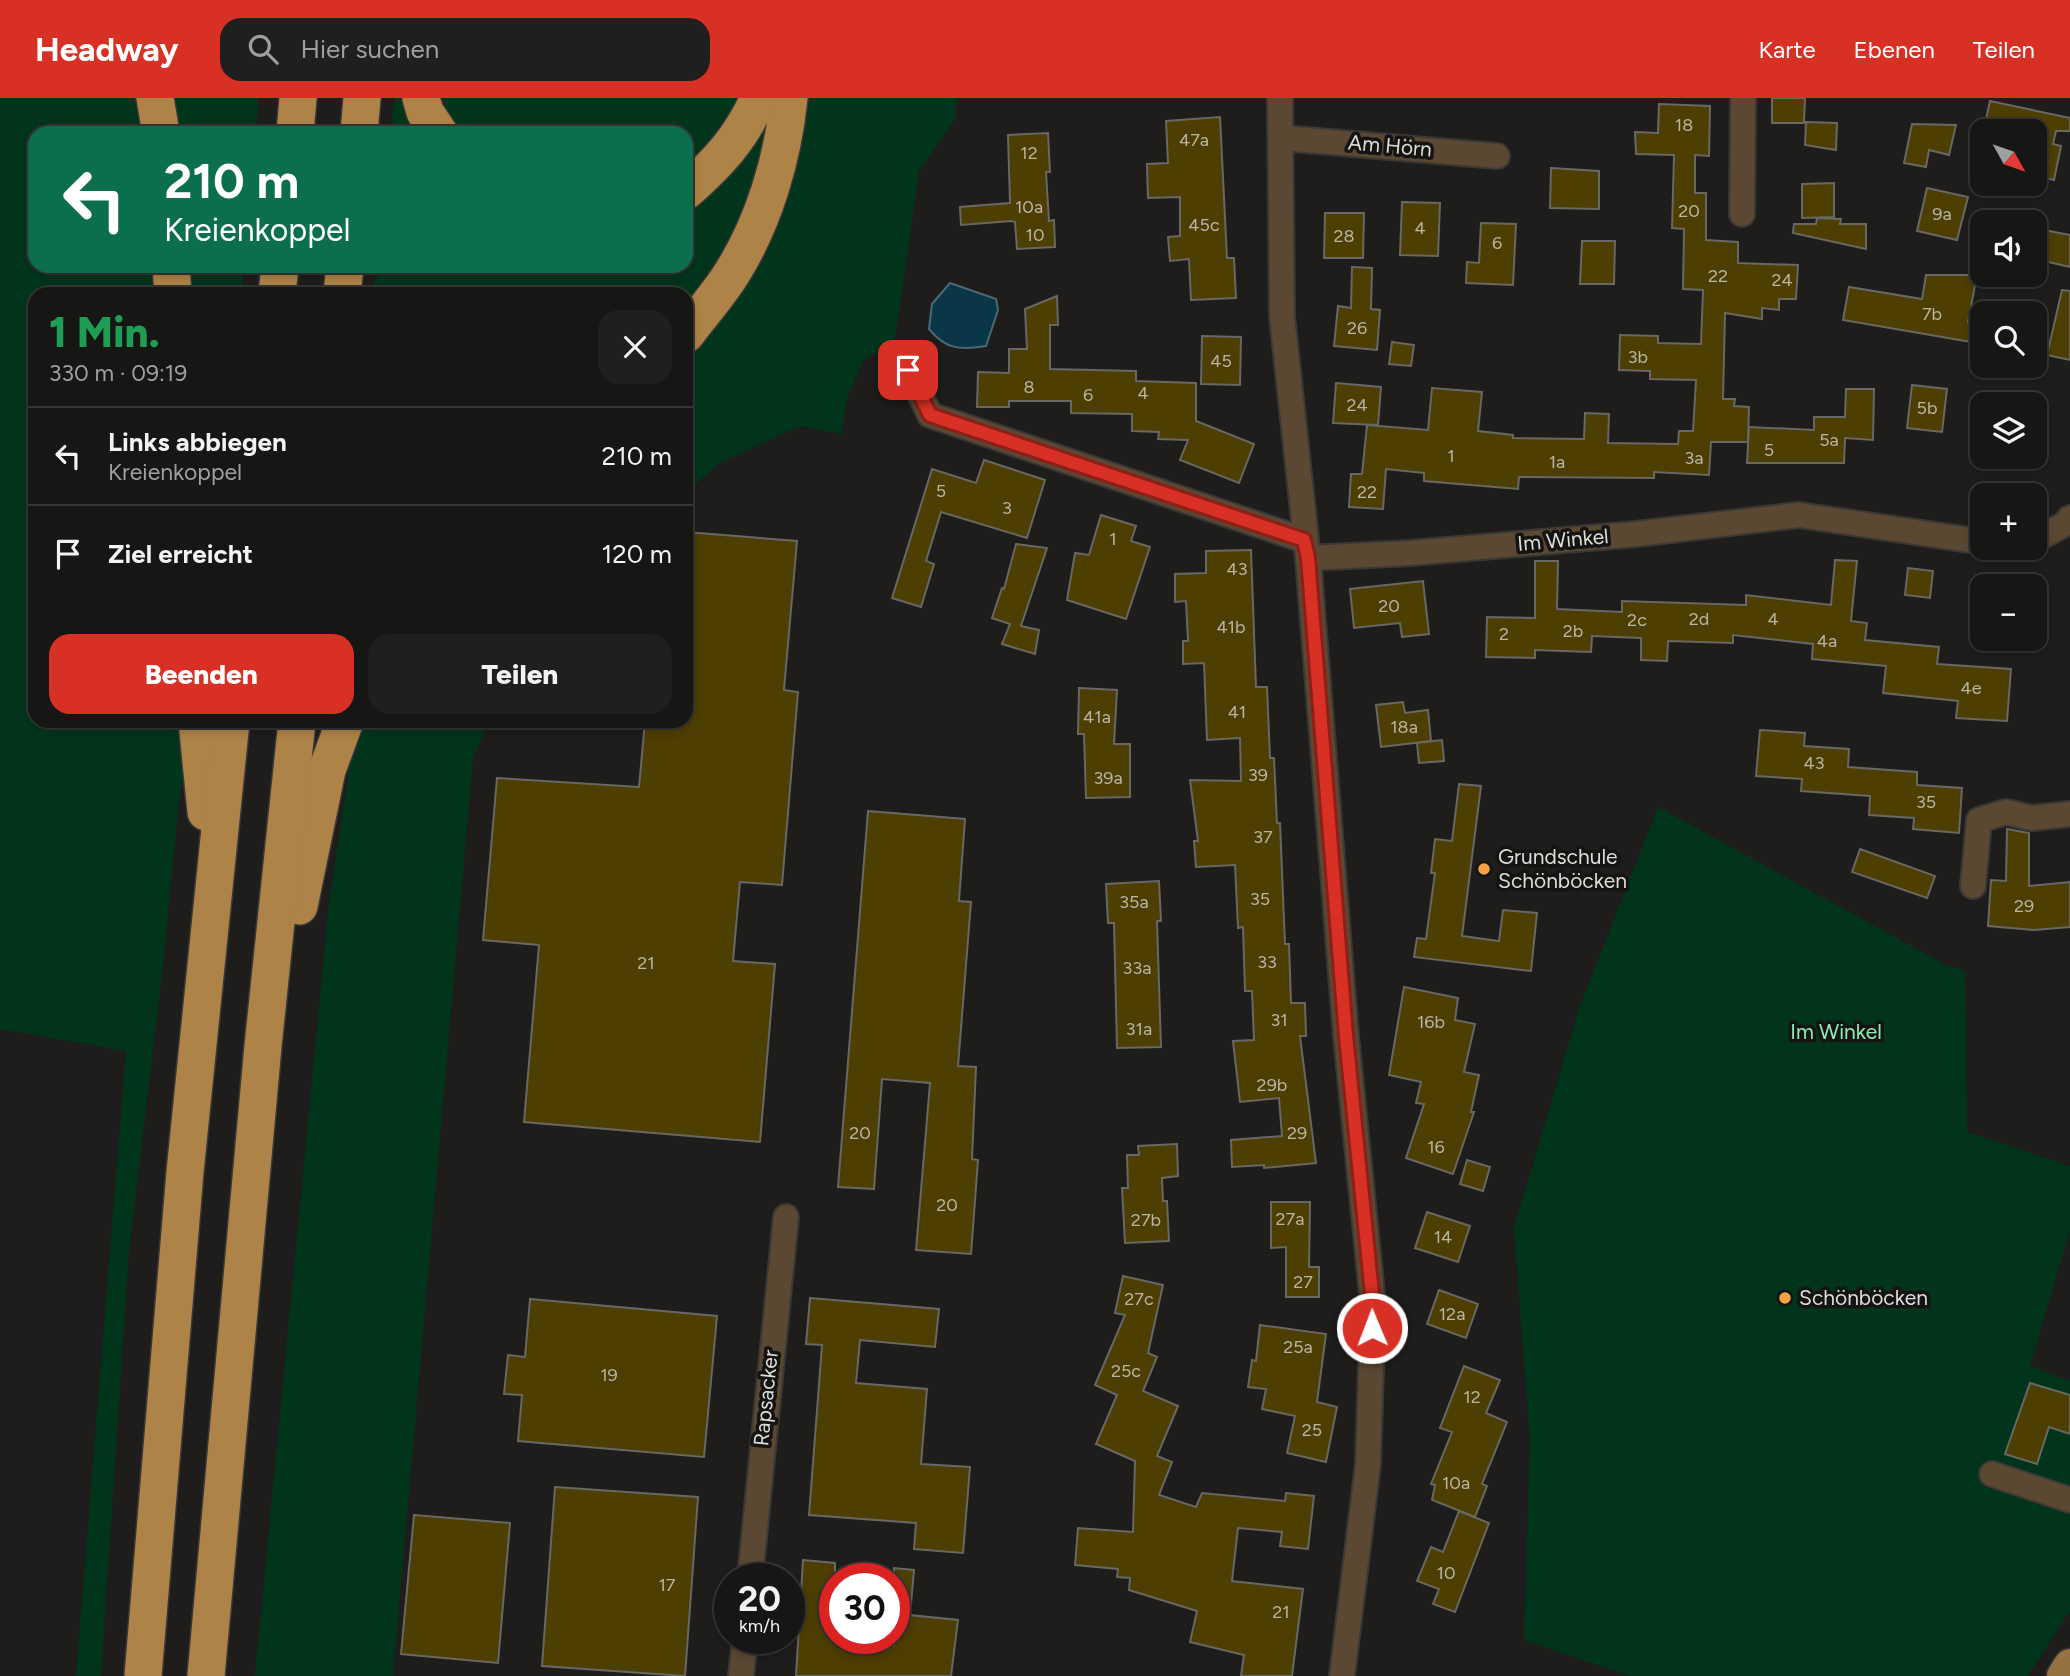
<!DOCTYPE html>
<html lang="de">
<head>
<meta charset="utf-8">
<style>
  :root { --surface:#161614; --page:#1f1f1d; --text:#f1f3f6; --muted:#9e9fa0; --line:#353534; --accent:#d93025 }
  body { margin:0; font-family:Figtree,sans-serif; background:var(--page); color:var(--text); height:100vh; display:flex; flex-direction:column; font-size:26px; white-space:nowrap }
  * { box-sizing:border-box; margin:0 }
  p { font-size:23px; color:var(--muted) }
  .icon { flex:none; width:38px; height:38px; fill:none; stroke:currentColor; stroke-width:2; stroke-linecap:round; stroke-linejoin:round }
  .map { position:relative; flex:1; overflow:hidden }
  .sheet { position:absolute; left:28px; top:189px; width:665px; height:441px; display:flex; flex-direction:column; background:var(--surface); border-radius:21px; box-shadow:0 4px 10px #0003,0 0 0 2px var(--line) }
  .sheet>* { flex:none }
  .hud { position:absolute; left:28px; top:28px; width:665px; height:147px; border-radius:21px; box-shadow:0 4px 10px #0003,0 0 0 2px var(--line); background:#0b6e4f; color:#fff; overflow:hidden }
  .needle { width:46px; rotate:130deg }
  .buttons { position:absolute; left:1970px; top:21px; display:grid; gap:14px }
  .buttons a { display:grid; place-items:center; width:77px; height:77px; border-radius:14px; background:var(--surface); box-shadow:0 4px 10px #0003,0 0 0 2px var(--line); font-size:35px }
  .speed { position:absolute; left:714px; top:1465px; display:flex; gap:14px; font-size:35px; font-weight:700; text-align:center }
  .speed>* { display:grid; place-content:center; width:91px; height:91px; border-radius:50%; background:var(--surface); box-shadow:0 4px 10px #0003,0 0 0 2px var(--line); line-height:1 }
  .speed small { font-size:18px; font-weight:400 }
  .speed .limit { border:10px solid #d22; background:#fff; color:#111 }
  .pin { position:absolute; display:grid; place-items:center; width:60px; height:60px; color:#fff; margin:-30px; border-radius:14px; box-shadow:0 4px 10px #0006 }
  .me { position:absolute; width:77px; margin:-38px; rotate:359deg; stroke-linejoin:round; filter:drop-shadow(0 0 5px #0008) }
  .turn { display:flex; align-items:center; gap:24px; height:147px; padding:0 21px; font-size:32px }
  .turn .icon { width:91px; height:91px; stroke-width:2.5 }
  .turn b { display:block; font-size:49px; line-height:60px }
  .round { display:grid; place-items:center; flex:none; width:74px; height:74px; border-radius:21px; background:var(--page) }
  .headline { display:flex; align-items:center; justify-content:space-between; height:119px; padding:0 21px }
  h1 { font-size:42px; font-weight:800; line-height:52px; color:#1e9e55 }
  .cta { display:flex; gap:14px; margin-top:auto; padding:14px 21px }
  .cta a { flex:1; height:80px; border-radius:21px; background:var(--accent); color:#fff; font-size:28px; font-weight:800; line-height:80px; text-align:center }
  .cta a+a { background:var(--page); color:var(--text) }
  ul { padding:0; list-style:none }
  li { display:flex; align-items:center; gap:21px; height:98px; padding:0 21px; border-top:2px solid var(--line) }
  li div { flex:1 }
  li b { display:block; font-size:26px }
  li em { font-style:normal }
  header { display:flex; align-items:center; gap:42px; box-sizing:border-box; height:98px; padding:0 35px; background:var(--accent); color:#fff }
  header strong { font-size:33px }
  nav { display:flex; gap:38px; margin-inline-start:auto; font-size:24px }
  .search { width:490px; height:63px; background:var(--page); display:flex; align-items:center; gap:18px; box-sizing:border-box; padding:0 24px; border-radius:21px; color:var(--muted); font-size:26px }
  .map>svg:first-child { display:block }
</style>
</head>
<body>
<header>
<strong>Headway</strong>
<div class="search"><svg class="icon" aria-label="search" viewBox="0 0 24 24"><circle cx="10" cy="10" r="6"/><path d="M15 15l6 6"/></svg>Hier suchen</div>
<nav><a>Karte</a><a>Ebenen</a><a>Teilen</a></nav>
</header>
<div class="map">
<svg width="2070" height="1578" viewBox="0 0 2070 1578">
  <rect width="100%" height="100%" fill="#1e1d1b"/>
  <g fill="#00351c">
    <polygon points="0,0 259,0 256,35 35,35 35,168 244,168 241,196 35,196 35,623 195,623 179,701 163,868 129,1153 101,1578 76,1578 126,953 0,931"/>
    <polygon points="394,0 955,0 956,19 919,73 894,248 865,260 846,302 842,336 800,328 719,365 686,395 686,196 373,196 376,168 686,168 686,35 391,35"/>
    <polygon points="329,623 489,623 473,660 393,1578 255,1578 329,805 352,651"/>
    <polygon points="1658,709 1942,865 1965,873 1967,1034 2070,1068 2070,1132 2030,1268 2070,1283 2070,1512 2028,1578 1630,1578 1524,1542 1530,1343 1514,1130 1580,908"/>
  </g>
  <path fill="#093748" stroke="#496974" stroke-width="2" d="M950,185L996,201L998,212L986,248C961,252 946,252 929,231L932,206Z"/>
  <g fill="#4d3e02" stroke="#686764" stroke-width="2">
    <polygon points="1772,0 1805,0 1804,25 1772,25"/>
    <polygon points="1990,3 2070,20 2070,33 2056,33 2053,46 2061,48 2054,82 2046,80 2044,88 2035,87 2035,33 1984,30"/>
    <polygon points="1659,6 1710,8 1709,58 1695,57 1695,95 1706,95 1706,142 1738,144 1738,165 1798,167 1796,201 1779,201 1779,212 1762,210 1762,221 1725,215 1723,301 1735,301 1734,308 1749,309 1748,344 1711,344 1709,377 1654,374 1654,380 1519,379 1518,391 1424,383 1424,375 1386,371 1383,411 1349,409 1351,376 1362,376 1367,327 1428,332 1432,290 1482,294 1478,333 1513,337 1513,340 1584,341 1585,315 1609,316 1608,345 1678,346 1679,333 1693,333 1696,282 1650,281 1650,273 1619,272 1620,237 1658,238 1658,245 1701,246 1703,192 1683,191 1684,131 1672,130 1674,57 1636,56 1635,34 1658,35"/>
    <polygon points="1220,19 1227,160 1234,160 1236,200 1191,202 1189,161 1170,163 1168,139 1180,138 1180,99 1148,100 1147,66 1168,65 1166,23"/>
    <polygon points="1806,24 1837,25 1836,52 1805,47"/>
    <polygon points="1912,26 1956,27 1949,57 1929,52 1926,69 1904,65"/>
    <polygon points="1048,35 1050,74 1046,74 1049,123 1054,122 1055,149 1017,151 1015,124 1011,123 961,127 960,109 1010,105 1008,37"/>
    <polygon points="1551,70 1599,73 1599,111 1550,110"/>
    <polygon points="1834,85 1834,119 1802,120 1802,86"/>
    <polygon points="1927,90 1968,99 1957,142 1917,133"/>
    <polygon points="1402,104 1440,105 1438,158 1400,157"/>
    <polygon points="1325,115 1364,115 1363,160 1324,160"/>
    <polygon points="1817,120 1841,121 1840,126 1866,126 1866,151 1793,135 1794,126 1816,126"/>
    <polygon points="1481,125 1516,126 1513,187 1466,185 1467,164 1479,165"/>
    <polygon points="2039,131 2070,137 2070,169 2035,161"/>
    <polygon points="1582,143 1615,143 1614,186 1580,186"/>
    <polygon points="1352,169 1372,170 1371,211 1380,212 1377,252 1334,248 1338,208 1351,210"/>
    <polygon points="1926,177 1977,177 1968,224 1983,228 1983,246 1843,222 1849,189 1922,201"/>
    <polygon points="2062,192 2070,193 2070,262 2047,257"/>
    <polygon points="1057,198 1058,227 1050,227 1050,271 1136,273 1136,283 1196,285 1196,323 1254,346 1239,385 1180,362 1188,342 1158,341 1159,334 1132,333 1132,316 1071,315 1071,303 1009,303 1009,309 977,309 978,274 1009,275 1009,251 1027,251 1025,211"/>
    <polygon points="1202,238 1241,239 1240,287 1201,286"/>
    <polygon points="1392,244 1414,247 1411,268 1389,266"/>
    <polygon points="1336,285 1381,289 1378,327 1333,325"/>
    <polygon points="1912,287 1947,291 1942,334 1907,330"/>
    <polygon points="1846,291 1874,291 1873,342 1845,340 1844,365 1747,365 1749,329 1814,332 1814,319 1845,319"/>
    <polygon points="984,362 1045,382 1027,440 941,414 926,463 934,466 921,509 892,500 932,371 976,385"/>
    <polygon points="1101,417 1136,428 1131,443 1150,449 1126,521 1067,502 1075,455 1089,457"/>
    <polygon points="686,434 797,443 784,592 798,594 782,787 740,784 733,863 775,866 760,1044 524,1024 539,847 483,842 497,680 639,689 645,623 686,623"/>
    <polygon points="1016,446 1047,450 1021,528 1039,532 1035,556 1002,546 1010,526 992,520 1002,490 1004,491"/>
    <polygon points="1251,452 1256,589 1267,589 1270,660 1274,660 1277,725 1280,725 1285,846 1289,846 1291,905 1305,905 1306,938 1300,938 1316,1065 1264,1070 1264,1067 1232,1069 1231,1042 1282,1038 1279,1000 1240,1004 1233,943 1254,942 1252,893 1245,893 1243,829 1238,830 1235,767 1196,769 1194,743 1198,743 1190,682 1241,683 1240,640 1207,642 1204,565 1183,566 1183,543 1188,543 1186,503 1175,504 1175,476 1206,475 1206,453"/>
    <polygon points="1835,462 1857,463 1851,523 1867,525 1865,542 1939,549 1937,566 2011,571 2007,623 1956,620 1958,603 1883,595 1886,568 1812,561 1813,546 1733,537 1733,545 1668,543 1667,563 1641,562 1641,540 1592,538 1591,554 1535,552 1535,560 1486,559 1487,519 1535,520 1535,463 1558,463 1557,511 1622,514 1622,503 1746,507 1746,497 1831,507"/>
    <polygon points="1908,470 1933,473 1930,500 1905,497"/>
    <polygon points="1423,483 1429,536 1402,539 1400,525 1354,530 1350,491"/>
    <polygon points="1079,590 1117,592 1114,646 1130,646 1130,699 1086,700 1084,636 1078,636"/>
    <polygon points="1403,604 1405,615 1428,612 1431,643 1381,649 1376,607"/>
    <polygon points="1760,632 1805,635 1804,648 1849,651 1848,669 1917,674 1917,687 1962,690 1959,735 1913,731 1914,720 1869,717 1870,698 1801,693 1802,681 1756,678"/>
    <polygon points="1442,642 1444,663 1419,665 1417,645"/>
    <polygon points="1459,686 1481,688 1462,838 1499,843 1503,812 1537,815 1531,873 1414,859 1417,840 1426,841 1435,775 1431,775 1435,741 1452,743"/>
    <polygon points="868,713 965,721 959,803 971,804 958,968 976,969 972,1061 978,1062 971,1156 916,1152 930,985 882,981 874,1091 838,1089"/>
    <polygon points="2007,731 2029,735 2029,788 2070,784 2070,829 2034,832 1988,828 1991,782 2006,783"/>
    <polygon points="1860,751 1935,778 1927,800 1852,774"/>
    <polygon points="1159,783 1161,823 1157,823 1161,949 1117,950 1114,825 1108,825 1106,786"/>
    <polygon points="1404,889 1458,900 1455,922 1475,926 1464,974 1479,977 1471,1014 1474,1014 1453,1076 1406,1060 1424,1006 1416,1005 1421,984 1389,977"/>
    <polygon points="1177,1046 1178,1078 1162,1080 1163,1103 1167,1103 1169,1143 1125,1145 1122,1090 1128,1090 1127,1057 1139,1057 1138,1048"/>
    <polygon points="1467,1062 1490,1069 1483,1093 1460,1086"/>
    <polygon points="1271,1104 1310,1104 1309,1169 1319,1169 1319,1199 1286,1199 1286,1149 1271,1150"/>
    <polygon points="1427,1114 1470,1128 1458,1164 1415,1150"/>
    <polygon points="1123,1178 1163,1187 1148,1255 1157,1259 1143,1293 1178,1308 1157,1358 1172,1364 1159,1397 1196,1409 1202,1395 1285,1403 1286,1395 1314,1398 1308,1451 1280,1448 1282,1434 1238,1430 1232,1483 1303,1491 1292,1578 1241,1578 1244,1557 1190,1544 1197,1513 1129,1492 1130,1480 1117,1479 1118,1471 1075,1467 1078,1430 1133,1434 1135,1363 1096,1346 1117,1297 1095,1287 1125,1217 1115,1215"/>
    <polygon points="1439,1192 1478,1206 1466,1240 1427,1226"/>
    <polygon points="810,1200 939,1211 935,1249 860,1242 856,1285 927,1291 921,1366 970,1369 963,1455 914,1451 916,1425 809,1417 822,1247 806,1246"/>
    <polygon points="530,1201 717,1218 704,1359 518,1343 522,1297 504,1296 508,1257 525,1259"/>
    <polygon points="1260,1227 1326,1236 1317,1304 1337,1309 1326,1364 1287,1355 1295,1318 1262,1311 1266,1291 1248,1289 1252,1262 1256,1263"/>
    <polygon points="1464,1268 1500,1282 1486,1315 1507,1324 1482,1386 1487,1388 1475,1419 1432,1402 1435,1387 1431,1386 1452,1334 1440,1330"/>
    <polygon points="2030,1285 2070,1297 2070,1336 2049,1329 2037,1366 2005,1356"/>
    <polygon points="555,1389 698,1399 685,1578 542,1568"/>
    <polygon points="1459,1413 1489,1425 1455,1514 1433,1506 1439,1491 1417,1483 1431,1449 1443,1454"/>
    <polygon points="414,1417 510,1425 498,1565 401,1556"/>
    <polygon points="803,1462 835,1465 835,1543 894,1548 894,1470 914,1472 910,1517 958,1522 951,1578 796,1578"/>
  </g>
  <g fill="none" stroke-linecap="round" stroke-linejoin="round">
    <defs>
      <g id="minor">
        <polyline points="1280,0 1282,218 1308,460 1346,938 1373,1206 1368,1366 1342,1578"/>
        <polyline points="1282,40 1497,58"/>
        <polyline points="1742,116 1743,0"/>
        <polyline points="908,272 930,317 1304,442"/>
        <polyline points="2035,442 2065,426 2070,420"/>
        <polyline points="1308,460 1411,455 1636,436 1799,417 1983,444"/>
        <polyline points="1973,788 1979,722 2006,714 2032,720 2070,716"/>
        <polyline points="1992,1376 2070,1402"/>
        <polyline points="750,1480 786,1119"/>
        <polyline points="741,1578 745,1540"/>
      </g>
      <polyline id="major" points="2063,1578 2070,1567"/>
      <g id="highway">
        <polyline points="155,0 161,35"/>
        <polyline points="421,0 425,14 439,35"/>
        <polyline points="295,35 298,0"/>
        <polyline points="359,35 362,0"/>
        <path d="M686,93C720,63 740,41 759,0"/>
        <polyline points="171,168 173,196"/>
        <polyline points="277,196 280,168"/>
        <polyline points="342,196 345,168"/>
        <path d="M686,236C701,216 719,196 732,175C764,124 783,60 789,0"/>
        <polyline points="197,623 206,714"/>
        <polyline points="299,808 327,672 345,623"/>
        <polyline points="143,1578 185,1074 231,623"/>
        <polyline points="206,1578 263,948 297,623"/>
      </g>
    </defs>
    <use href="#minor" stroke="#393836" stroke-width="28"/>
    <use href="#major" stroke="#393836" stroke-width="35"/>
    <use href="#highway" stroke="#393836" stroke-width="40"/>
    <use href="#minor" stroke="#5a4832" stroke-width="24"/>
    <use href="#major" stroke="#967243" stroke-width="32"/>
    <use href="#highway" stroke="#ae8348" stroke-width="37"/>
  </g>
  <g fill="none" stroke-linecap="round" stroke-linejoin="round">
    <defs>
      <polyline id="route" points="908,272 930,317 1304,442 1308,460 1346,938 1373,1206 1372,1230"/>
    </defs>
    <use href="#route" stroke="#8d1f18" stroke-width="18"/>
    <use href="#route" stroke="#d93025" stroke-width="12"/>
  </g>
  <g fill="#f4a344" stroke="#151412" stroke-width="2.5">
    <circle cx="1484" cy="771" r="7"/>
    <circle cx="1785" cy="1200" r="7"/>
  </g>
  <g text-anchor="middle" stroke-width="7" stroke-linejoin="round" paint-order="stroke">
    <g font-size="18" fill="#b9b5a5">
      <text x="1684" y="33">18</text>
      <text x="1194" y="48">47a</text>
      <text x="1029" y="61">12</text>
      <text x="1029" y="115">10a</text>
      <text x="1689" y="119">20</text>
      <text x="1942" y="122">9a</text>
      <text x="1204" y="133">45c</text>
      <text x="1420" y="136">4</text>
      <text x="1035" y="143">10</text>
      <text x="1344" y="144">28</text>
      <text x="1497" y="151">6</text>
      <text x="1718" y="184">22</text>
      <text x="1782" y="188">24</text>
      <text x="1932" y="222">7b</text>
      <text x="1357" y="236">26</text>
      <text x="1638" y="265">3b</text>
      <text x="1221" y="269">45</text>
      <text x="1029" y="295">8</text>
      <text x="1143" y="301">4</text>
      <text x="1088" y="303">6</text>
      <text x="1357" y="313">24</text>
      <text x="1927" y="316">5b</text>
      <text x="1829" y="348">5a</text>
      <text x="1769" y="358">5</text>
      <text x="1451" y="364">1</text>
      <text x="1694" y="366">3a</text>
      <text x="1557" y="370">1a</text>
      <text x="941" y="399">5</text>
      <text x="1367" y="400">22</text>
      <text x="1007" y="416">3</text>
      <text x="1113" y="447">1</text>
      <text x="1237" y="477">43</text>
      <text x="1389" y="514">20</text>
      <text x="1699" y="527">2d</text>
      <text x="1773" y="527">4</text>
      <text x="1637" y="528">2c</text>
      <text x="1231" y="535">41b</text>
      <text x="1573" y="539">2b</text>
      <text x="1504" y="542">2</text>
      <text x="1827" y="549">4a</text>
      <text x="1971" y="596">4e</text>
      <text x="1237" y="620">41</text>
      <text x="1097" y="625">41a</text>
      <text x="1404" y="635">18a</text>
      <text x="1814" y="671">43</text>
      <text x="1258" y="683">39</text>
      <text x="1108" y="686">39a</text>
      <text x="1926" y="710">35</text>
      <text x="1263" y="745">37</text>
      <text x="1260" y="807">35</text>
      <text x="1134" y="810">35a</text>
      <text x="2024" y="814">29</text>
      <text x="1267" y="870">33</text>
      <text x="646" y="871">21</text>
      <text x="1137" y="876">33a</text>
      <text x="1279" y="928">31</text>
      <text x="1431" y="930">16b</text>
      <text x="1139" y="937">31a</text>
      <text x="1272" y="993">29b</text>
      <text x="860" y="1041">20</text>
      <text x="1297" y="1041">29</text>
      <text x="1436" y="1055">16</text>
      <text x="947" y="1113">20</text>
      <text x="1290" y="1127">27a</text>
      <text x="1146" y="1128">27b</text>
      <text x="1443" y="1145">14</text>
      <text x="1303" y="1190">27</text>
      <text x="1139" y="1207">27c</text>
      <text x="1452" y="1222">12a</text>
      <text x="1298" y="1255">25a</text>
      <text x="1126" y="1279">25c</text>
      <text x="609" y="1283">19</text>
      <text x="1472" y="1305">12</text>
      <text x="1312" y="1338">25</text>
      <text x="1456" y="1391">10a</text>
      <text x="1446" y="1481">10</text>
      <text x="667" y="1493">17</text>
      <text x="1281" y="1520">21</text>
    </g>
    <g font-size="21" fill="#dddddb" stroke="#151412">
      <text transform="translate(1390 48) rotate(5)" y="7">Am Hörn</text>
      <text transform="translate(1563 442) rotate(-5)" y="7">Im Winkel</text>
      <text transform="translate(766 1300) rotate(-84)" y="7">Rapsacker</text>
    </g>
    <g font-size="21" fill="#dddddb" stroke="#151412" text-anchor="start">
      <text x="1498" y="766">Grundschule<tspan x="1498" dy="24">Schönböcken</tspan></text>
      <text x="1799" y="1207">Schönböcken</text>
    </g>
    <g font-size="21" fill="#8cedb4" stroke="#151412">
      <text x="1836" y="941">Im Winkel</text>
    </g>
  </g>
</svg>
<div class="buttons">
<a><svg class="needle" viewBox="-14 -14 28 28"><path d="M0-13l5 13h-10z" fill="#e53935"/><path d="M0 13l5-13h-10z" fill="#9e9fa0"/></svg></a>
<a><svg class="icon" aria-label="sound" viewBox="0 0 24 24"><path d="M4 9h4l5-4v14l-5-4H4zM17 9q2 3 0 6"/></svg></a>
<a><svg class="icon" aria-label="search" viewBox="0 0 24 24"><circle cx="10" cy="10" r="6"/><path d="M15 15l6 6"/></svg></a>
<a><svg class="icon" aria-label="layers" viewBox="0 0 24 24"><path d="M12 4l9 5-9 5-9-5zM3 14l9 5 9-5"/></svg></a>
<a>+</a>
<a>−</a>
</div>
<div class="speed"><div>20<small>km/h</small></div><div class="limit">30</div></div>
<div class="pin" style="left:908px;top:272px;background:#d93025"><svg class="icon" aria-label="arrive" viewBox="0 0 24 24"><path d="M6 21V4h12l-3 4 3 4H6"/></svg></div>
<svg class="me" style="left:1372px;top:1230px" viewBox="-20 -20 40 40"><circle r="17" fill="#d93025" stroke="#fff" stroke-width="3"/><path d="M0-11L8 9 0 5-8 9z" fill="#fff"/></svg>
<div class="hud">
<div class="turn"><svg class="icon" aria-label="left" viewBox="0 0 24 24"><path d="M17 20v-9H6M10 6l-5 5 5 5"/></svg><div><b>210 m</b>Kreienkoppel</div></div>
</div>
<section class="sheet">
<div class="headline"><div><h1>1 Min.</h1><p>330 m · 09:19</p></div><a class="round"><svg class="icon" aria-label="close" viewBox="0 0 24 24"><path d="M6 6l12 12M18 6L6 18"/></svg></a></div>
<ul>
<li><svg class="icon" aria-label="left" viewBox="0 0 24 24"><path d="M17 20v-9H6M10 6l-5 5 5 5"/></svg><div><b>Links abbiegen</b><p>Kreienkoppel</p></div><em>210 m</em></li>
<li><svg class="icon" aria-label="arrive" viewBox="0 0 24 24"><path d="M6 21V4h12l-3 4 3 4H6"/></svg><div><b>Ziel erreicht</b></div><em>120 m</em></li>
</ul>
<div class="cta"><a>Beenden</a><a>Teilen</a></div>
</section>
</div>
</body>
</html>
